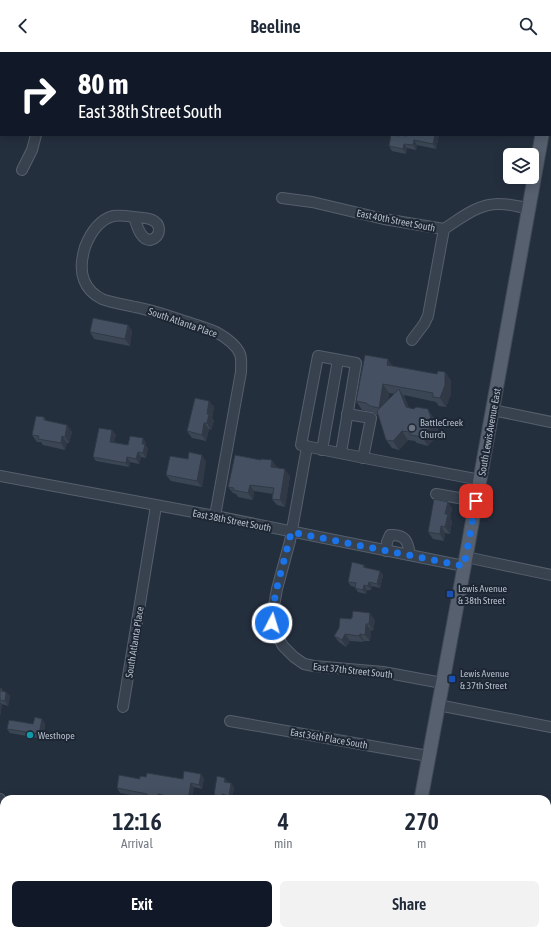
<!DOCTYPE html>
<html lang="en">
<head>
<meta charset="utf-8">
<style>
  :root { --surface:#fff; --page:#f2f2f3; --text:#1f2937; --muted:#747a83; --accent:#111827 }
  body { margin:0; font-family:"Asap Condensed",sans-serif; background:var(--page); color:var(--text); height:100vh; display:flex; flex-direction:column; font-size:15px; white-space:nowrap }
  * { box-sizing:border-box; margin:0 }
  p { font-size:13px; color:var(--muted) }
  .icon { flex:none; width:22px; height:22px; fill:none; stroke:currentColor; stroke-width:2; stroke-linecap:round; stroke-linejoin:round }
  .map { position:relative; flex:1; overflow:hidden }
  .details { position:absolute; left:0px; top:743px; width:551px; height:140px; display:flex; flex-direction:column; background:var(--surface); border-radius:12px 12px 0 0; box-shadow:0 2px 10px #0003 }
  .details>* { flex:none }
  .banner { position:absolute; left:0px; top:0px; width:551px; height:84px; box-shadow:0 2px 10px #0003; background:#111827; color:#fff; overflow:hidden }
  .tools { position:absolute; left:503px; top:96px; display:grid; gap:8px }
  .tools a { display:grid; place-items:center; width:36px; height:36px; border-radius:6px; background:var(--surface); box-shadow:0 2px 10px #0003; font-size:20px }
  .pin { position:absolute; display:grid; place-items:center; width:34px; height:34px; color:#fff; margin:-17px; border-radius:8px; box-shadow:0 2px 6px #0006 }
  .me { position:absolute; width:44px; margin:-22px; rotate:5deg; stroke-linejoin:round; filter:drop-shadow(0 0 3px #0008) }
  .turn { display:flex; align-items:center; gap:14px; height:84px; padding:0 12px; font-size:18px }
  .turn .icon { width:52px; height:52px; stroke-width:2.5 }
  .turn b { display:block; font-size:28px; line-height:34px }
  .eta { display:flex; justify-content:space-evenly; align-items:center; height:68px; text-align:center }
  .eta b { font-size:24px; font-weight:600; line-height:28px }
  .cta { display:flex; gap:8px; margin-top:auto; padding:8px 12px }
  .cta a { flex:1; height:46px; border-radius:6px; background:var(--accent); color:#fff; font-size:16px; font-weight:600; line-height:46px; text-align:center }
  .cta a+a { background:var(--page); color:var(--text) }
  header { display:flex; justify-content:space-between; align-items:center; height:52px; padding:0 12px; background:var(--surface); font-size:18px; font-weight:600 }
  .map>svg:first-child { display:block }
</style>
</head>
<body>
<header><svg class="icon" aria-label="back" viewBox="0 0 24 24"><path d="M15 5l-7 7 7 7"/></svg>Beeline<svg class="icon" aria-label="search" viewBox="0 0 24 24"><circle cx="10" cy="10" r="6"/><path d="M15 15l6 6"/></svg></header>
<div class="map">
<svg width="551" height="883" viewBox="0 0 551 883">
  <rect width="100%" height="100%" fill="#242f3e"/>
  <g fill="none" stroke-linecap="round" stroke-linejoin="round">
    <defs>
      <g id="minor">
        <polyline points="125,0 125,1"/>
        <polyline points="55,1 55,0"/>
        <polyline points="165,1 165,0"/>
        <polyline points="181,1 181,0"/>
        <polyline points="378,1 378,0"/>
        <polyline points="22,118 32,98 36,83"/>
        <path d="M282,146L312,150L384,167L444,177C461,166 479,151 500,152C510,152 519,155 528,156"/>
        <path d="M134,165C137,173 140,188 150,188C153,187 154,187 156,185C158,183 159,180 159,177C158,165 142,166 134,165C127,164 119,163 113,164C99,168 90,182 85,195C82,205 80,218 84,228C87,236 94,243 102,247C109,250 126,253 135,255C151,258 166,263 181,268C193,272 205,275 216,280C225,285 236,292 240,302C242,308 241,314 241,320L215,464"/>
        <polyline points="412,288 424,272 428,264 444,177"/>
        <polyline points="493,358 551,370"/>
        <polyline points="347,362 371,366 363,406"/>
        <polyline points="307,395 290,489 277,537 273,559 272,571 276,582 283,594 294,605 304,612 314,614 383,620 442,631"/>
        <polyline points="322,398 338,308"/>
        <path d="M341,401L356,311L318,304L301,393C360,406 420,416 480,428"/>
        <polyline points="0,424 215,464 464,514"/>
        <polyline points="436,442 476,449"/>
        <path d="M386,499L387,490L390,483C406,482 408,490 410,503"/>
        <polyline points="466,505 551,523"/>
        <polyline points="438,653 551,675"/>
        <polyline points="123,655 156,454"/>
        <polyline points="230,669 428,704"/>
        <polyline points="0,747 4,752"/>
        <polyline points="48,879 49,883"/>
        <polyline points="80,883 85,879"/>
        <polyline points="241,883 242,879"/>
        <polyline points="361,883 362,879"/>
      </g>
      <g id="major">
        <polyline points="427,0 432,1"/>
        <polyline points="550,23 551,23"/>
        <polyline points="550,38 551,32"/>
        <polyline points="421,747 466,505 542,83"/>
        <polyline points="396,883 396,879"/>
      </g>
    </defs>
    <use href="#minor" stroke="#565f6c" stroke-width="12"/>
    <use href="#major" stroke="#414a57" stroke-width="15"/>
    <use href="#minor" stroke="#38414e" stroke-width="10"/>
    <use href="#major" stroke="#56606e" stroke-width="13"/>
  </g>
  <g fill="#3b4654" fill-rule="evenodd">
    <polygon points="439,83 436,97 417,93 416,98 407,96 406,102 392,99 389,94 399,84"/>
    <polygon points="128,273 132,279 130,294 94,287 90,280"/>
    <path d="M393,314L437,322L445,320L451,329V342L446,355L439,354L436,350L404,343L405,346L409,356L434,366L439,381L428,394L417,391L415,389L408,388L399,398L392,396L386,388L379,363H376L372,360L362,358L356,349ZM389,341L395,342L388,349Z"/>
    <polygon points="209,349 214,355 212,366 214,369 211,378 209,377 206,389 192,386 187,379"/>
    <polygon points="44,365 47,369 67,373 72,380 69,391 67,391 65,398 43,393 41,390 37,390 32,383"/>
    <polygon points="112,378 116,383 114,390 128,393 143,386 146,391 145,393 148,396 146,406 141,405 139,412 130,410 129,415 96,409 93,405"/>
    <polygon points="188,407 206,409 202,435 171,429 166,423"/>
    <polygon points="277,415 290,424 285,455 277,453 272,447 273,442 254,439 253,448 238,445 236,442 233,441 228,435"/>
    <polygon points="452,456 450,466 452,469 450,482 445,481 444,489 433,487 428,480"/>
    <polygon points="364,513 366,516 380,519 383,523 380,536 372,534 371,538 367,538 366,542 358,540 355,536 355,535 351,534 348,530"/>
    <polygon points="351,567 375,568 373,579 371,578 370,589 364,589 364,590 350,589 346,595 339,590 334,584"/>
    <polygon points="0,636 1,636 4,640 6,640 10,644 8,654 2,652 0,664"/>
    <polygon points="45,671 43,687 10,681 7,677 33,672"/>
    <polygon points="146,725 183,727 204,726 202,737 194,735 192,747 164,747 161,746 160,747 147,747 147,746 120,741 117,736 140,727"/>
    <polygon points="225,726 228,731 231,731 234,736 232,747 217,747 214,743"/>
    <polygon points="118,879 144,879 141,883 135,883 130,881 130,883 108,883"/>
    <polygon points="264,879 293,879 294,881 290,883 285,883"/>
  </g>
  <g fill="#303945">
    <polygon points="435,83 439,83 436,97 433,92"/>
    <polygon points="414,88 417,93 416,98 413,93"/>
    <polygon points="404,92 407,96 406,102 403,97"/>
    <polygon points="128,273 132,279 130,294 125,287"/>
    <polygon points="388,307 394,316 387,313"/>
    <polygon points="445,320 451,329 451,342 446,355 440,346"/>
    <polygon points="383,332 389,341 385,364 379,356"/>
    <polygon points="399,337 405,346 412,364 406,355"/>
    <polygon points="209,349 214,355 212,366 214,369 211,378 207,371 207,362"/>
    <polygon points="428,357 434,366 439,381 428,394 422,385"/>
    <polygon points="204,371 209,377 206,389 202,383"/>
    <polygon points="67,373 72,380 69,391 65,385"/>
    <polygon points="112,378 116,383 113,394 110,390"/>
    <polygon points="402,379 408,388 399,398 393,389"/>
    <polygon points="62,384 67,391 65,398 61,391"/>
    <polygon points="143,386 146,391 145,393 148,396 146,406 143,401 142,392"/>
    <polygon points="138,400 141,405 139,412 136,407"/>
    <polygon points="202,403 206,409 202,435 197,429"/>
    <polygon points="127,405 130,410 129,415 126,411"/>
    <polygon points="272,408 277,415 276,421 271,415"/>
    <polygon points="285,417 290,424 285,455 280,448"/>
    <polygon points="250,433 254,439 253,448 248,441"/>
    <polygon points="448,450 452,456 450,466 452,469 450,482 445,475 445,462"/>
    <polygon points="441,474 445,481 444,489 440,482"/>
    <polygon points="380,519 383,523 380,536 377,532"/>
    <polygon points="369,530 372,534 371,538 368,534"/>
    <polygon points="364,533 367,538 366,542 363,538"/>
    <polygon points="370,561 375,568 373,579 369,572"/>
    <polygon points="366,572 371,578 370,589 365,583"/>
    <polygon points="345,582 350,589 346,595 342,588"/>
    <polygon points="360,582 364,589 364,590 359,584"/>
    <polygon points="6,640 10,644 8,654 5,649"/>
    <polygon points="0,650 2,652 0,664"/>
    <polygon points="42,667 45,671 43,687 39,682"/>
    <polygon points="201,722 204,726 202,737 199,733"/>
    <polygon points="225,726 228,730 227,734 224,730"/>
    <polygon points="191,731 194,735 192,747 188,747"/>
    <polygon points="231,731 234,736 232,747 231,747 229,744"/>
    <polygon points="158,742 161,746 160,747 157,747"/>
    <polygon points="222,742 225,747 224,747 222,744"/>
    <polygon points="126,879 129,879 130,881 130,883 125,883"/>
    <polygon points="138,879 144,879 141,883 138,883 137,881"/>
    <polygon points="212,879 216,879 217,880 215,883 211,883"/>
    <polygon points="327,879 331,879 330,883 326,883"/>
  </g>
  <g fill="#455162" stroke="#303945">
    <polygon points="391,83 399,84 399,83 407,84 407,83 435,83 433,92 414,88 413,93 404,92 403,97 389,94"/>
    <polygon points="93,266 128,273 125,287 90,280"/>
    <polygon points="365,303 388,307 387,313 437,322 438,319 445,320 445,333 440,346 433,345 433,341 383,332 379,356 370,354 366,351 356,349"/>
    <polygon points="399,337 406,355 414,357 416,355 428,357 433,372 422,385 411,383 410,380 402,379 393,389 386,388 377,359"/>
    <polygon points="195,346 209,349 207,362 209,362 207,371 204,371 202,383 187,379"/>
    <polygon points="36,364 44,365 44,368 67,373 65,385 62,384 61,391 38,387 39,384 32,383"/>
    <polygon points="99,376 112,378 110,390 128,393 130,384 143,386 142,392 145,392 143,401 138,400 136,407 127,405 126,411 93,405"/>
    <polygon points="189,400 202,403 197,429 166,423 170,404 188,407"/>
    <polygon points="235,403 261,408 261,407 272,408 271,415 285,417 280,448 272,447 274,436 250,433 248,441 233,438 234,436 228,435"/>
    <polygon points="434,447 448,450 445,462 448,462 445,475 441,474 440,482 428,480"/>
    <polygon points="352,510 364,513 363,515 380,519 377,532 369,530 368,534 364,533 363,538 355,536 356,531 348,530"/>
    <polygon points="353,559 370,561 369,572 366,572 365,583 360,582 359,584 345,582 342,588 334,584 339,576 340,566 351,567 351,566 352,566"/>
    <polygon points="0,636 1,636 1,639 6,640 5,649 0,648"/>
    <polygon points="35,665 42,667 39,682 7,677 9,668 33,672"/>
    <polygon points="184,719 201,722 199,733 191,731 188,747 181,747 158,742 157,747 151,747 146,746 147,742 117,736 119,723 140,727 140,724 146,725 147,721 183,727"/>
    <polygon points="217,724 225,726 224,730 231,731 229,744 222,742 222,744 214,743"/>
    <polygon points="109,879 118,880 118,879 126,879 125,883 108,883"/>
    <polygon points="132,879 138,879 137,881"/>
    <polygon points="198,879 212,879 211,883 197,883 199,879"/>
    <polygon points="264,879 280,879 283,883 259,883 258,882"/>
    <polygon points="299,879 327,879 326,883 322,882 322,883 305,883 298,882"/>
  </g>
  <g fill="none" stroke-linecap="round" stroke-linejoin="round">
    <path stroke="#1a73e8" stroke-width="7" stroke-dasharray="0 12.6" d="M272,571C273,539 285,510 291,480L464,514L476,449"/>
  </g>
  <circle fill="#6b7280" stroke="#1d2633" stroke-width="1.5" cx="412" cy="376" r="4"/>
  <g fill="#1a4fb4" stroke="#1d2633" stroke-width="1.5">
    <rect x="446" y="538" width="8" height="8" rx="2"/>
    <rect x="448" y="623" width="8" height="8" rx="2"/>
  </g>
  <circle fill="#0f9aa8" stroke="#1d2633" stroke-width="1.5" cx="30" cy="683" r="4"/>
  <g text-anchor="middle" stroke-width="4" stroke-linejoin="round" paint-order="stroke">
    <g font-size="10" fill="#b4bcc9" stroke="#1d2633">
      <text transform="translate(396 168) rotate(11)" y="4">East 40th Street South</text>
      <text transform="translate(183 270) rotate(19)" y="4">South Atlanta Place</text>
      <text transform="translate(489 380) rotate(-80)" y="4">South Lewis Avenue East</text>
      <text transform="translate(232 468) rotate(11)" y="4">East 38th Street South</text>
      <text transform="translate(134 590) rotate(-81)" y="4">South Atlanta Place</text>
      <text transform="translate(353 618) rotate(6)" y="4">East 37th Street South</text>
      <text transform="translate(329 686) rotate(10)" y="4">East 36th Place South</text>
    </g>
    <g font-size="10" fill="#b4bcc9" stroke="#1d2633" text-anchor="start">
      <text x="420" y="374">BattleCreek<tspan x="420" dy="12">Church</tspan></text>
      <text x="458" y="540">Lewis Avenue<tspan x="458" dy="12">&amp; 38th Street</tspan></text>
      <text x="460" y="625">Lewis Avenue<tspan x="460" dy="12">&amp; 37th Street</tspan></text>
      <text x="38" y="687">Westhope</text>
    </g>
  </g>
</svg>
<div class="tools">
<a><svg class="icon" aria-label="layers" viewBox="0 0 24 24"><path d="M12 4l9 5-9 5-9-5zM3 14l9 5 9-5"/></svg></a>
</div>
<div class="pin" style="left:476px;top:449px;background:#d93025"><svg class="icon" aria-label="arrive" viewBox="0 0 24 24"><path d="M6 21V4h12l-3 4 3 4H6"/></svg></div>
<svg class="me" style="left:272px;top:571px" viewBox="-20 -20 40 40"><circle r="17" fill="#1a73e8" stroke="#fff" stroke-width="3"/><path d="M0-11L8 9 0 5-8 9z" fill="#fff"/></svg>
<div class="banner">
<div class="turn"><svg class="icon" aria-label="right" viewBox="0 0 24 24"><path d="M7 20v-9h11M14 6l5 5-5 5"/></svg><div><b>80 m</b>East 38th Street South</div></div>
</div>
<section class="details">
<div class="eta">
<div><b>12:16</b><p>Arrival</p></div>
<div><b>4</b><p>min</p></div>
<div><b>270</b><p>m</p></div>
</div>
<div class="cta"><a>Exit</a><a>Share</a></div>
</section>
</div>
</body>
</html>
